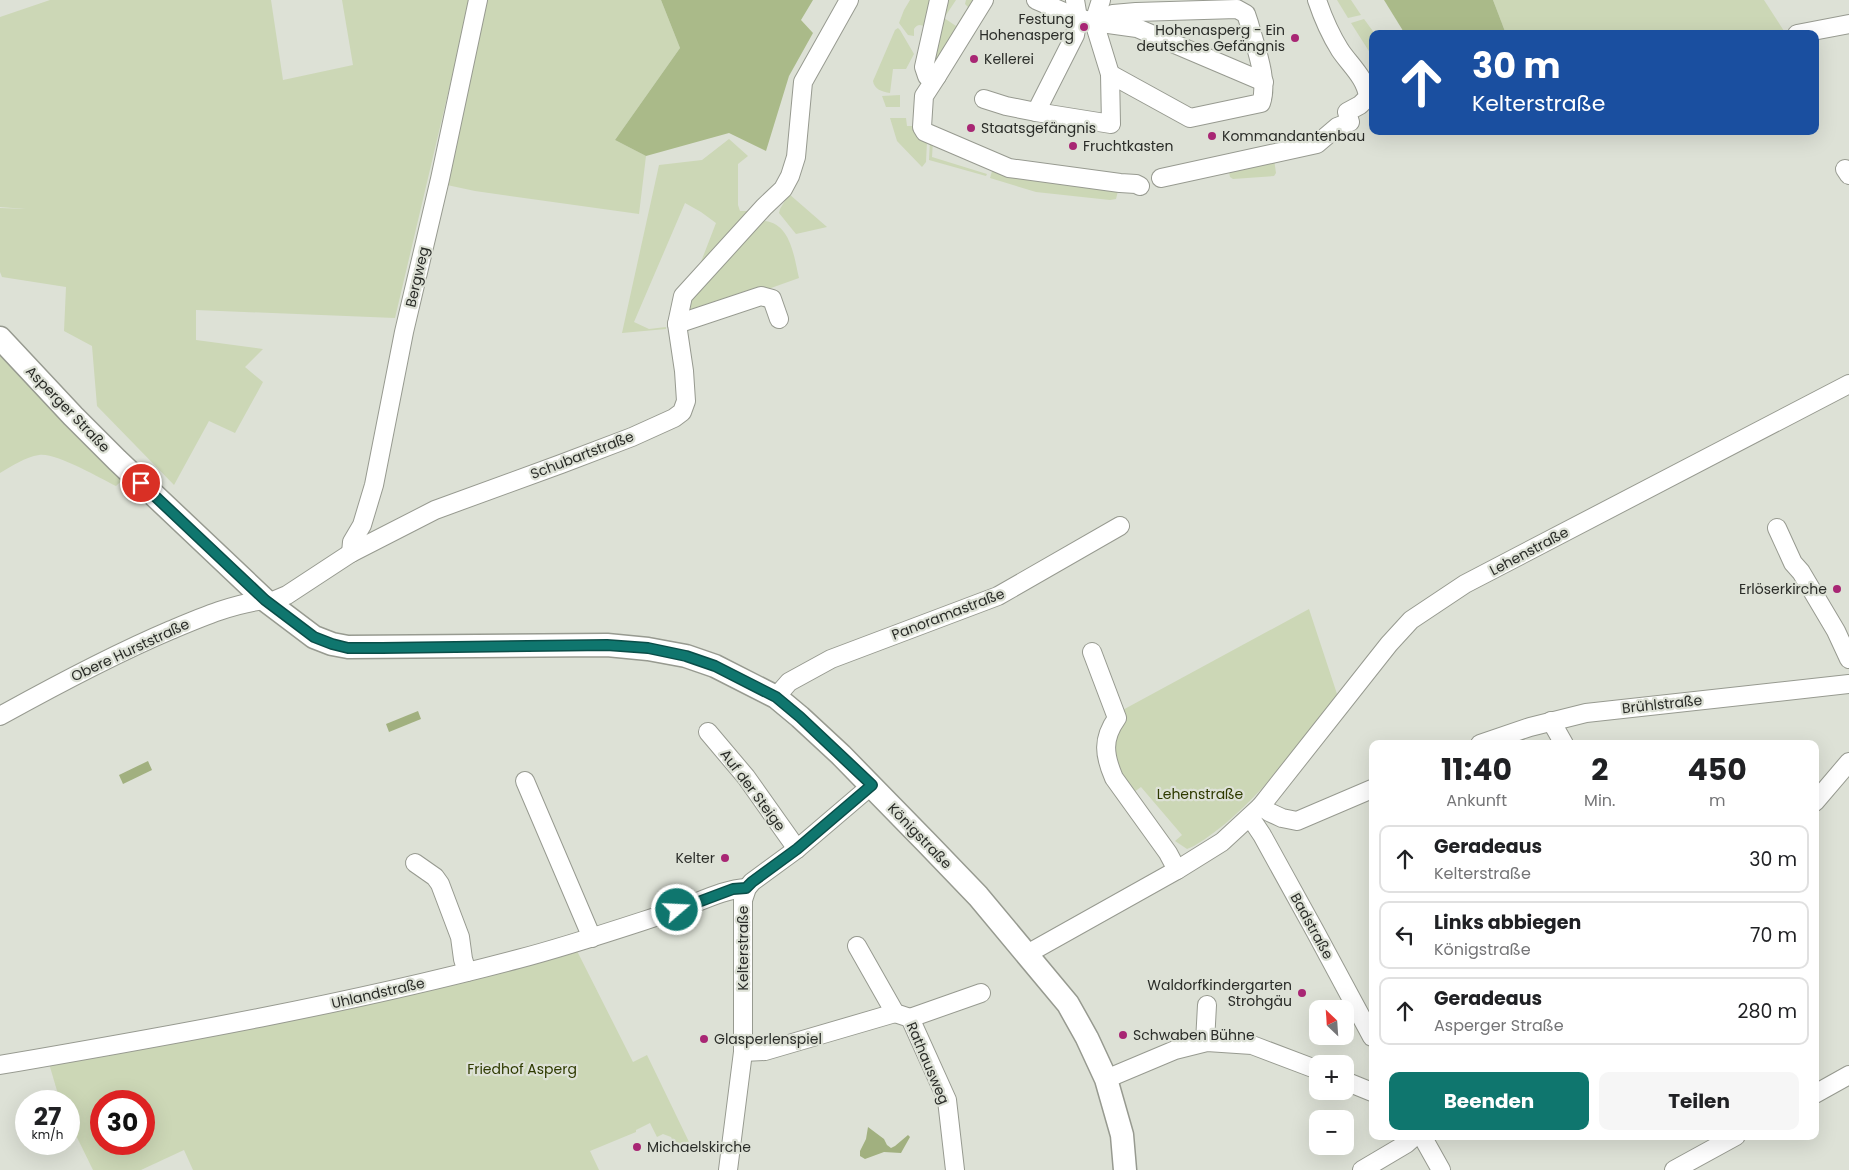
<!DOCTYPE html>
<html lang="de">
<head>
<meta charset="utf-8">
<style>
  :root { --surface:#fff; --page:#f6f6f6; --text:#202124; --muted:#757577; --line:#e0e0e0; --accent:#0f766e }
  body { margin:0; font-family:Poppins,sans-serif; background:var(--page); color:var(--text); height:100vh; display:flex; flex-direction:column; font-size:19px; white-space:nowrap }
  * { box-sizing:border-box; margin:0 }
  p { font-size:16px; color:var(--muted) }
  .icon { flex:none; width:28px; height:28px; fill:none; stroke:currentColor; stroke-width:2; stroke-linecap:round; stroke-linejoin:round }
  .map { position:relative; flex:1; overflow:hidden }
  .details { position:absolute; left:1369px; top:740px; width:450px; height:400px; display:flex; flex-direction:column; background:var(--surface); border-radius:10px; box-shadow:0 5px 20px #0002 }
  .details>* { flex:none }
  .hud { position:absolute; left:1369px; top:30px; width:450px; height:105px; border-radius:10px; box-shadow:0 5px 20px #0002; background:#1a4fa0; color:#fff; overflow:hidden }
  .needle { width:32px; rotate:335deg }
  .buttons { position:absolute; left:1309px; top:1000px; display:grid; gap:10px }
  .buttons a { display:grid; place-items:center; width:45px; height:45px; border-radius:10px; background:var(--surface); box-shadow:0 5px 20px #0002; font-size:25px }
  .speed { position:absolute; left:15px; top:1090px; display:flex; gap:10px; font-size:25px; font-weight:700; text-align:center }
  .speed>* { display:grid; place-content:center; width:65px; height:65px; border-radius:50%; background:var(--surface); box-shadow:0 5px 20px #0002; line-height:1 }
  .speed small { font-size:12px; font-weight:400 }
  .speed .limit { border:8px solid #d22; background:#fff; color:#111 }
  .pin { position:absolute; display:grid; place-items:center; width:42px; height:42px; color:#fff; margin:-21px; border:2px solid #fff; border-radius:50%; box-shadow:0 1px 5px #0007 }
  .me { position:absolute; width:55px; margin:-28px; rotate:71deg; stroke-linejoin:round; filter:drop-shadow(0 0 4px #0008) }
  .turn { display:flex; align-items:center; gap:18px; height:105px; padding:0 20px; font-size:22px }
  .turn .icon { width:65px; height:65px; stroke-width:2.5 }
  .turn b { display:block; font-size:35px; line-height:42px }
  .eta { display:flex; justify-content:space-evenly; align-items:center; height:85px; text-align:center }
  .eta b { font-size:30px; font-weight:700; line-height:35px }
  .action { display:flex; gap:10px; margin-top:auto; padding:10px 20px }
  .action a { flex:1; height:58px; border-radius:10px; background:var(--accent); color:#fff; font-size:20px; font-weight:700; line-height:58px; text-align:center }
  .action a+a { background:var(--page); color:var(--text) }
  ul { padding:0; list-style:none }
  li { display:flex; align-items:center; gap:15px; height:68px; margin:0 10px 8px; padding:0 10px; border:2px solid var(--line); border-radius:10px }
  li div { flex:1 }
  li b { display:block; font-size:19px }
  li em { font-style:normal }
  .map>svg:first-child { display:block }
</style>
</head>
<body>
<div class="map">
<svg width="1849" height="1170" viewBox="0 0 1849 1170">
  <rect width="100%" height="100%" fill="#dde1d6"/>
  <g fill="#ccd7b6" fill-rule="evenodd">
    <polygon points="50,0 271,0 283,80 353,65 342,0 470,0 395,318 196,310 196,340 263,349 245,367 263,382 235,433 209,421 174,485 97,406 92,346 64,331 66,287 2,277 0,272 0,208 26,209 0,207 0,17"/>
    <polygon points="487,0 661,0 680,48 615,140 646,156 639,214 475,191 447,185"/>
    <path d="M910,0H934L925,27C921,24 917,24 914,29V36L908,35L899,23L904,10Z"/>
    <polygon points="944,0 956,0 944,18 956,26 968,7 965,4 966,0 978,0 931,74"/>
    <polygon points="1337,0 1351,0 1361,15 1348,18"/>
    <polygon points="1493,0 1764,0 1786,34 1506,34"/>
    <polygon points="1364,19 1375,34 1372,34 1372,56 1351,23"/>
    <path d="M898,28L900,30L914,54L906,69H893L890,93C882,92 874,89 873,81L895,30Z"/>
    <polygon points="900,95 900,107 886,107 882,96"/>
    <polygon points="890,118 906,118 907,126 916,126 927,141 926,162 922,167 897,141"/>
    <polygon points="729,139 748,156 738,164 738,205 740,211 750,211 699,267 716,223 701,212 685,203 634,322 649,329 666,327 666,329 622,333 659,165 702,160"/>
    <polygon points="930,140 933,141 932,157 987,174 986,176 929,160"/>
    <polygon points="1274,159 1276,173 1274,176 1233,179 1230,177 1228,167"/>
    <polygon points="993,168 1119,187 1116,199 1110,200 1036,192 990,178"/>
    <polygon points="789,194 827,227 796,234 779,213 780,209"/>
    <path d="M765,221C791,224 794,257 799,278L684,319L689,302L761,223Z"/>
    <path d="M0,338L130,473L116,486C100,478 55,452 39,455C25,457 12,466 0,473Z"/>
    <path d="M1309,609L1337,694C1299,745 1250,813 1194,846L1187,849L1175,841L1182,835L1141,787L1134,792C1129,786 1123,780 1119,774C1109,757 1113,730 1119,712Z"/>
    <path d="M575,947L633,1062L647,1055L690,1144L676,1147L671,1137L663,1134L657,1137L650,1123L636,1130V1132L590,1151L599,1170H193L184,1150L141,1170H93L69,1121V1101H60L48,1060ZM101,1101H144V1144H101Z"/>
  </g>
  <g fill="#aaba89">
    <polygon points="661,0 813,0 801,20 813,33 789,76 766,151 729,133 646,156 615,140 680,48"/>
    <polygon points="1384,0 1493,0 1506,34 1405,34"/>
  </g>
  <g fill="#a1b07f">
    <polygon points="418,711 421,719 389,732 386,724"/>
    <polygon points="148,761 152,770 123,784 119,775"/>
    <polygon points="868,1127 884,1139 887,1145 891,1148 895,1146 908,1135 910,1137 901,1153 884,1152 865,1159 860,1156 860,1151 866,1139"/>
  </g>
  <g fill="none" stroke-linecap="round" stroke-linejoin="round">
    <defs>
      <g id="minor">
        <polyline points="939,0 924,67 927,76 932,77 937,76 984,0"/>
        <polyline points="1036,0 1078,18 1094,22 1137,28 1264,82"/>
        <polyline points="1075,0 1078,18 1075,35 1036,112 1111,124 1110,74 1094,22 1101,0"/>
        <path d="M1094,22L1113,14L1136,12L1237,9L1246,14L1249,23C1255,46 1269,81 1261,103L1190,118L1110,74"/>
        <polyline points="1797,34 1849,24"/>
        <polyline points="937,76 924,96 922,127 925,132 1009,168 1120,183 1136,184 1140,186"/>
        <polyline points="984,99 1006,106 1036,112"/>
        <polyline points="1845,169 1849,175"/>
        <path d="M1161,178L1317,144L1337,127L1350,122L1347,112L1360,105L1368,97C1366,78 1350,65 1340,50C1330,34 1323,18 1317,0"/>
        <polyline points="677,324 761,296 772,299 779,319"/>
        <polyline points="1777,528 1793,563 1801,572 1836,631 1849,659"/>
        <polyline points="351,553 352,542 362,525 374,485 404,332 440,179 478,0"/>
        <polyline points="268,603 287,595 351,553 435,510 561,464 632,437 674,418 682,412 686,401 684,371 677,324 683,296 764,207 783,189 790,176 796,157 803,82 849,0"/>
        <path d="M1092,652L1117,718C1102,739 1104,755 1114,778L1168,853L1177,870"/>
        <polyline points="776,697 789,682 831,659 998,596 1120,526"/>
        <path d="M0,716C56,685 112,655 171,630C202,617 232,604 265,600"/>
        <polyline points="1551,721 1564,744"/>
        <polyline points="708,732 746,777 797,849"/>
        <polyline points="1480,744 1530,727 1586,713 1849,684"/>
        <polyline points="525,781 592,938"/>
        <polyline points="1815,802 1849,762"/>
        <polyline points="1261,806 1269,812 1282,818 1297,821 1372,789"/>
        <polyline points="1250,817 1262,835 1315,931 1372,1037"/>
        <polyline points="415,863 435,877 440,884 460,937 463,959 467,972"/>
        <polyline points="857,946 895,1013 910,1018 947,1100 955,1170"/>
        <polyline points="1027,954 1177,870 1222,842 1261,806 1389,644 1411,620 1465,584 1849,384"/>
        <polyline points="910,1018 981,993"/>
        <polyline points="1205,1042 1207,1005"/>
        <polyline points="743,1052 765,1051 895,1013"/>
        <path d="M0,1065C174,1035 348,1004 518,959C572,945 624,927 677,910C700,902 723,889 747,888"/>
        <polyline points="1106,1079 1175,1050 1207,1042 1252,1045 1318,1070"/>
        <polyline points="1345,1081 1372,1092"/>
        <polyline points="1815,1094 1849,1075"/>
        <polyline points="1422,1136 1441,1170"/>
        <polyline points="728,1170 743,1052 743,900 747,888 752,882 797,849 872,785"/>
        <polyline points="1362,1170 1406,1144 1415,1136"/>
        <polyline points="1674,1170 1736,1136"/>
      </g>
      <polyline id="major" points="0,338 73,416 117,460 265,600 314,637 332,644 348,647 607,645 648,649 686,656 715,666 776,697 800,717 841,755 927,843 978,896 1068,1004 1087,1038 1106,1079 1122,1135 1125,1170"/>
    </defs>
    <use href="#minor" stroke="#979a90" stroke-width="20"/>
    <use href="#major" stroke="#979a90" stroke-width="25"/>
    <use href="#minor" stroke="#fff" stroke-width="18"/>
    <use href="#major" stroke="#fff" stroke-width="22"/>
  </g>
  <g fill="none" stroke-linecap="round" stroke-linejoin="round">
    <defs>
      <polyline id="route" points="141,483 265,600 314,637 332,644 348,648 382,648 607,645 648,648 686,656 715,666 776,697 800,717 872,785 797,849 752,882 746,888 733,889 677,910"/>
    </defs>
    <use href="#route" stroke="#0a4d48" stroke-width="12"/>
    <use href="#route" stroke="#0f766e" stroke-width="9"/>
  </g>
  <g fill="#a82674" stroke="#dde1d6" stroke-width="2">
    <circle cx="1084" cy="27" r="5"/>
    <circle cx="1295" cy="38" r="5"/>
    <circle cx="974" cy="59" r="5"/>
    <circle cx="971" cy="128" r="5"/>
    <circle cx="1212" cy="136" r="5"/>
    <circle cx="1073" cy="146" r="5"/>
    <circle cx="1837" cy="589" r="5"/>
    <circle cx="725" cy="858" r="5"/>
    <circle cx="1302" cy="993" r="5"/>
    <circle cx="1123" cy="1035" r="5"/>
    <circle cx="704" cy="1039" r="5"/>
    <circle cx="637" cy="1147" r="5"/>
  </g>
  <g text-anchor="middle" stroke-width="4.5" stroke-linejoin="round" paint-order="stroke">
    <g font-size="14" fill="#2a2c28" stroke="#dde1d6" text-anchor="start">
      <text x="1074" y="24" text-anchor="end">Festung<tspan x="1074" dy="16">Hohenasperg</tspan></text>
      <text x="1285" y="35" text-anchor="end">Hohenasperg - Ein<tspan x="1285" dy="16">deutsches Gefängnis</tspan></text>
      <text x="984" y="64">Kellerei</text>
      <text x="981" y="133">Staatsgefängnis</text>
      <text x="1222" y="141">Kommandantenbau</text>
      <text x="1083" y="151">Fruchtkasten</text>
      <text x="1827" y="594" text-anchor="end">Erlöserkirche</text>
      <text x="715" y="863" text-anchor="end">Kelter</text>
      <text x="1292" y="990" text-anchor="end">Waldorfkindergarten<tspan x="1292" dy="16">Strohgäu</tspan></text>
      <text x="1133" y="1040">Schwaben Bühne</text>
      <text x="714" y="1044">Glasperlenspiel</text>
      <text x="647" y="1152">Michaelskirche</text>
    </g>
    <g font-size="14" fill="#2a2c28" stroke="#dde1d6">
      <text transform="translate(417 277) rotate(-77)" y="5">Bergweg</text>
      <text transform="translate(68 409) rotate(46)" y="5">Asperger Straße</text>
      <text transform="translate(582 455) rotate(-21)" y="5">Schubartstraße</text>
      <text transform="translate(1529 551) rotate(-28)" y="5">Lehenstraße</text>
      <text transform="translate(948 614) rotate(-21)" y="5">Panoramastraße</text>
      <text transform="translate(130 650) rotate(-25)" y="5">Obere Hurststraße</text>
      <text transform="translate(1662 704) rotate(-6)" y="5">Brühlstraße</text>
      <text transform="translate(753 790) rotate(53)" y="5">Auf der Steige</text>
      <text transform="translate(920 836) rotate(46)" y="5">Königstraße</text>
      <text transform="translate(1312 926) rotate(61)" y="5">Badstraße</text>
      <text transform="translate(743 948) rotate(-90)" y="5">Kelterstraße</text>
      <text transform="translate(378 993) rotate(-13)" y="5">Uhlandstraße</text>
      <text transform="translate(928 1063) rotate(67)" y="5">Rathausweg</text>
    </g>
    <g font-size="14" fill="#2e3a00" stroke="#dde1d6">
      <text x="1200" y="799">Lehenstraße</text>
      <text x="522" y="1074">Friedhof Asperg</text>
    </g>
  </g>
</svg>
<div class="buttons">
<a><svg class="needle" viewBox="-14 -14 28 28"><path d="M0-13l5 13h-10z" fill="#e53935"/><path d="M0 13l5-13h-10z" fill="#757577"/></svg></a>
<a>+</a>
<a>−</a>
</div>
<div class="speed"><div>27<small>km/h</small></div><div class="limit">30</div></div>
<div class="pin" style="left:141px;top:483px;background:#d93025"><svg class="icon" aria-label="arrive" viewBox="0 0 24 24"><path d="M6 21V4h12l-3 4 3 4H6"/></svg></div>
<svg class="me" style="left:677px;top:910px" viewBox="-20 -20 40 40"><circle r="17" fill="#0f766e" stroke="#fff" stroke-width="3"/><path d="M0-11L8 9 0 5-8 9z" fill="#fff"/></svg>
<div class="hud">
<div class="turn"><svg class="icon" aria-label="ahead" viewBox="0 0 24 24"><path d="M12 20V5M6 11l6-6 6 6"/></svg><div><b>30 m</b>Kelterstraße</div></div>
</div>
<section class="details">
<div class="eta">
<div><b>11:40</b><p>Ankunft</p></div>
<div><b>2</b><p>Min.</p></div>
<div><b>450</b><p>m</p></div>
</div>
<ul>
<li><svg class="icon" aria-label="ahead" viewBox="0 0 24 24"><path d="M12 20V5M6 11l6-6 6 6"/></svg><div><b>Geradeaus</b><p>Kelterstraße</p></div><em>30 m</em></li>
<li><svg class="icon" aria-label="left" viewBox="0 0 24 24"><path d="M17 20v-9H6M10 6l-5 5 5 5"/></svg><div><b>Links abbiegen</b><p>Königstraße</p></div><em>70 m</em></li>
<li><svg class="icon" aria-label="ahead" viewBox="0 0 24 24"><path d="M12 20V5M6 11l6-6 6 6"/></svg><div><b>Geradeaus</b><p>Asperger Straße</p></div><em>280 m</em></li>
</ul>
<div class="action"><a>Beenden</a><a>Teilen</a></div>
</section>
</div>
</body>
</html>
